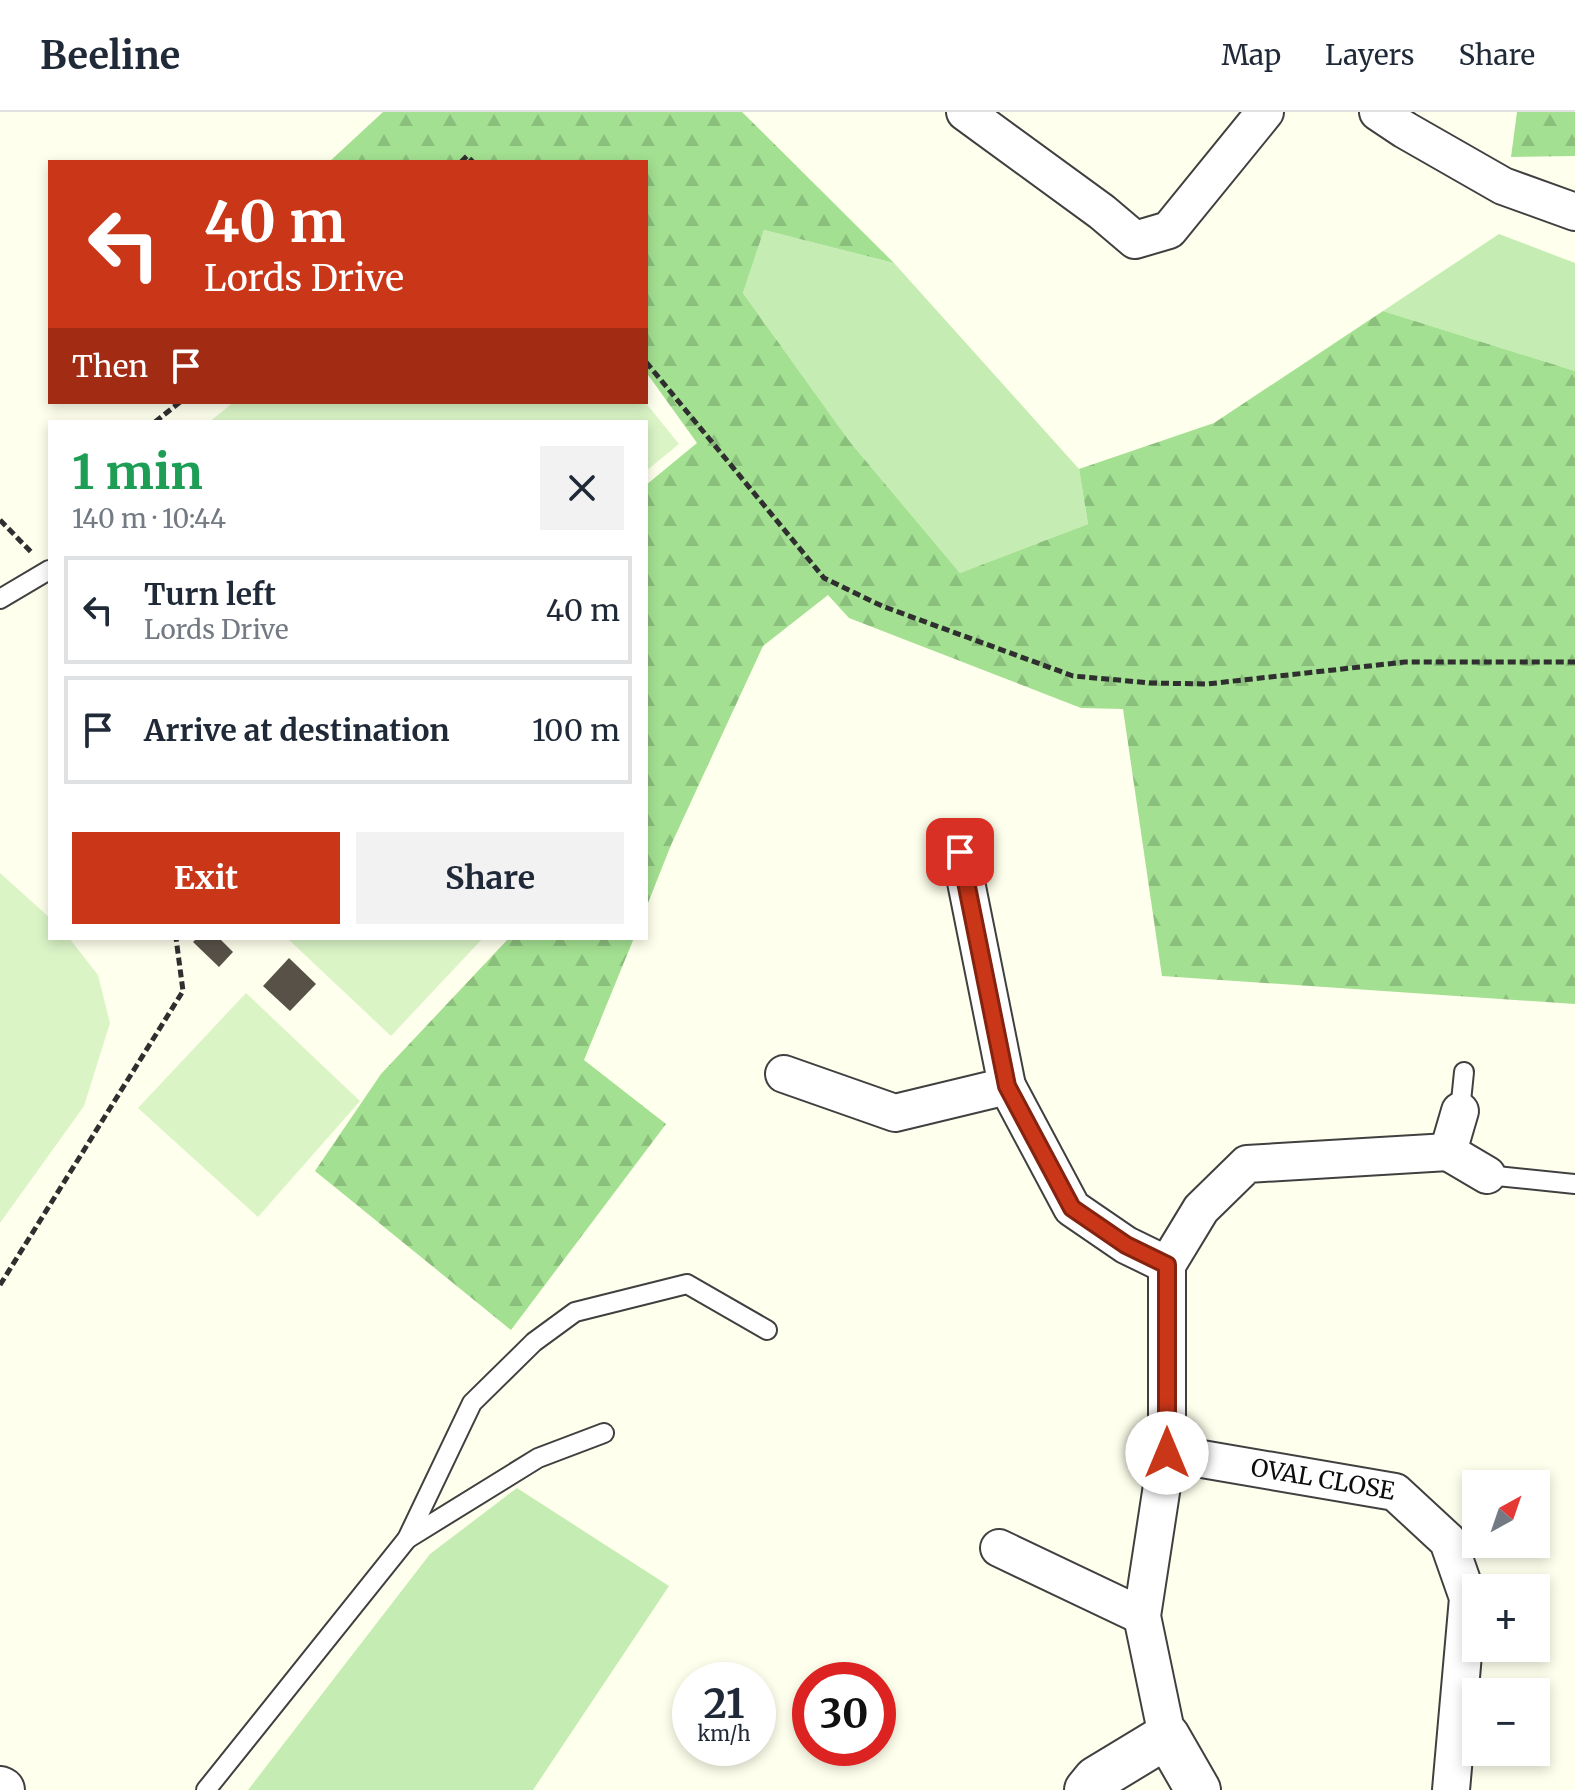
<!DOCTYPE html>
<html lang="en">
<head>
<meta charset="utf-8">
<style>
  :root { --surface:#fff; --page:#f2f2f3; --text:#1f2937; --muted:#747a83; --line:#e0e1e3; --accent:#ca3618 }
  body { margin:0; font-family:Merriweather,serif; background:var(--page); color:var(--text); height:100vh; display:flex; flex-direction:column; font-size:30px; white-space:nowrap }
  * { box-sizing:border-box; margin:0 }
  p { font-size:26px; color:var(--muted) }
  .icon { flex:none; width:44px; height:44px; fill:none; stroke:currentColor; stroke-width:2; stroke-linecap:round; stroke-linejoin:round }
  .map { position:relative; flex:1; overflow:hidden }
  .details { position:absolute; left:48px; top:308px; width:600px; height:520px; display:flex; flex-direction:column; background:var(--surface); border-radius:0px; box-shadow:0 4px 12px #0003 }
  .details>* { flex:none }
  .banner { position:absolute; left:48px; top:48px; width:600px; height:244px; border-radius:0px; box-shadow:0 4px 12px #0003; background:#ca3618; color:#fff; overflow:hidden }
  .needle { width:52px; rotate:40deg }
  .fabs { position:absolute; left:1462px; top:1358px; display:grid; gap:16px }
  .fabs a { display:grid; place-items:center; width:88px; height:88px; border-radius:0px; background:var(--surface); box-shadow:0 4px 12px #0003; font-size:40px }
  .speed { position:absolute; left:672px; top:1550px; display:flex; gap:16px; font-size:40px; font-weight:700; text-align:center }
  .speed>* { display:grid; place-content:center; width:104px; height:104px; border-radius:50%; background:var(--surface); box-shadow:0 4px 12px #0003; line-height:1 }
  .speed small { font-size:20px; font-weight:400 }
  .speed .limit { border:12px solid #d22; background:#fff; color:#111 }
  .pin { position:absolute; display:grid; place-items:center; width:68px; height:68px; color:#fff; margin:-34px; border-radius:16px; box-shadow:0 4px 12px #0006 }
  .me { position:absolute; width:88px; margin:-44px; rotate:0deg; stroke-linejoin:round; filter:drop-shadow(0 0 6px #0008) }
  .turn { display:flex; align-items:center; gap:28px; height:168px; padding:0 24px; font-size:36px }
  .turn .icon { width:104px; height:104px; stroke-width:2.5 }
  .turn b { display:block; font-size:56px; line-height:68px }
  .then { display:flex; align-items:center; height:76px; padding:0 24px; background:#0003; gap:16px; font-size:30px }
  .round { display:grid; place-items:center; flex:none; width:84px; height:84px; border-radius:0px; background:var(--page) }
  .overview { display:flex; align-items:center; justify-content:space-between; height:136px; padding:0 24px }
  h1 { font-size:48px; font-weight:700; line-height:60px; color:#1e9e55 }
  .primary-button { display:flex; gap:16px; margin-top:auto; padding:16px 24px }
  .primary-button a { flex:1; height:92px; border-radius:0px; background:var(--accent); color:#fff; font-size:32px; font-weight:700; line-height:92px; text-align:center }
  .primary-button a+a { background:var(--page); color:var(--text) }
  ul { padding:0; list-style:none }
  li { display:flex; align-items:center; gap:24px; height:108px; margin:0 16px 12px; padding:0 8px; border:4px solid var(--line); border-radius:0px }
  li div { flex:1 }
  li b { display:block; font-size:30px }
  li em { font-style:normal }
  header { display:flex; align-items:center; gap:48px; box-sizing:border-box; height:112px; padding:0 40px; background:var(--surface); border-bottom:2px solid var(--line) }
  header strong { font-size:38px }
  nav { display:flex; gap:44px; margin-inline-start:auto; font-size:28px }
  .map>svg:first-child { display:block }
</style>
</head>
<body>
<header>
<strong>Beeline</strong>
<nav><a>Map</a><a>Layers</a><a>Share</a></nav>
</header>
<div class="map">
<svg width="1575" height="1678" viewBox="0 0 1575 1678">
  <defs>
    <pattern id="forest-firs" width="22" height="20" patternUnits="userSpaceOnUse" patternTransform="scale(2)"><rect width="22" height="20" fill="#a3e091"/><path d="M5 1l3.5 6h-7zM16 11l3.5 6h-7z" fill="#8bbf7c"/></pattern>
  </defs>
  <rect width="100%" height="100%" fill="#ffffed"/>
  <g fill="#c5edb3">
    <polygon points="764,118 894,151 1079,357 1088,412 960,461 850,330 743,181"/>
    <polygon points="1499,122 1575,151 1575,259 1383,199"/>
    <polygon points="517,1376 669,1474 533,1678 248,1678 430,1442"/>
  </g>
  <g fill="url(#forest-firs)">
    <polygon points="383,0 742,0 894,151 764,118 743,181 850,330 960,461 1088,412 1079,357 1214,311 1383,199 1575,259 1575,892 1162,864 1123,597 1081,596 849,506 828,483 763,534 671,733 646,796 646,373 697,331 646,260 646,50 329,50"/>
    <polygon points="1517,0 1575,0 1575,44 1511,45"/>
    <polygon points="509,826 634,826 584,948 666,1012 511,1218 315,1059 381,962"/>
  </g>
  <g fill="#daf4c6">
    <polygon points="234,290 645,290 679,332 646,359 646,310 209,310"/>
    <polygon points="0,761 50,806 50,826 69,826 98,863 110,911 84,994 0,1111"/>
    <polygon points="287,826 483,826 391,924"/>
    <polygon points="246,881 360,989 258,1105 138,996"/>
  </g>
  <g fill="#575148">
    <polygon points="197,826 219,826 233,840 219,855 193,830"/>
    <polygon points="289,846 316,872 290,899 263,874"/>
  </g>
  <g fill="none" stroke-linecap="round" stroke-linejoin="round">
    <defs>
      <g id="service">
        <polyline points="0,487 49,458"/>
        <polyline points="1460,999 1464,960"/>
        <polyline points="1487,1063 1575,1072"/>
        <polyline points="407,1427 538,1346 604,1321"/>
        <polyline points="206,1678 407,1427 472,1291 534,1230 575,1200 687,1172 767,1218"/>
      </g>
      <g id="minor">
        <polyline points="965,0 1102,100 1135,128 1169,118 1265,0"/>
        <polyline points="1378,0 1405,18 1503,74 1575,100"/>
        <polyline points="784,962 895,1001 1007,974 960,740"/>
        <polyline points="1007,974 1072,1096 1126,1133 1167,1153"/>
        <polyline points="1460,999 1448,1040 1487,1063"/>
        <path id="s1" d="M1167,1341L1395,1380L1448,1429L1468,1486L1451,1678"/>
        <polyline points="999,1436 1142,1504"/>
        <polyline points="1167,1624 1142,1504 1167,1341 1167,1153 1201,1097 1247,1052 1448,1040"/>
      </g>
      <g id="tertiary">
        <polyline points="0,1677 2,1678"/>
        <polyline points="1087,1678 1096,1667 1167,1624 1198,1678"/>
      </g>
    </defs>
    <use href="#service" stroke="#404040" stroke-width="22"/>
    <use href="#minor" stroke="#404040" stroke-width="40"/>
    <use href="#tertiary" stroke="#404040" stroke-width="48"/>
    <g stroke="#2f2f2f" stroke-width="5" stroke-dasharray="8 4" stroke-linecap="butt">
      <polyline points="461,50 467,44 473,50"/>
      <polyline points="646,250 824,466 882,494 1073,564 1151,571 1207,572 1405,550 1575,550"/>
      <polyline points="155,310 180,290"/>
      <polyline points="0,408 33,442"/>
      <polyline points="0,1173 183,879 176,826"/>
    </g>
    <use href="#service" stroke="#fff" stroke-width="18"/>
    <use href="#minor" stroke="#fff" stroke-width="36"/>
    <use href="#tertiary" stroke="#fff" stroke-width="44"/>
  </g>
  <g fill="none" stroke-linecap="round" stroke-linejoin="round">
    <defs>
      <polyline id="route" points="960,740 1007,974 1072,1096 1126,1133 1167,1153 1167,1341"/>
    </defs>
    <use href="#route" stroke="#832310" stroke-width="20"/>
    <use href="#route" stroke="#ca3618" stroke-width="14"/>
  </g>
  <g text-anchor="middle" stroke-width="8" stroke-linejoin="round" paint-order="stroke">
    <g font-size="24" fill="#0d0d0d" stroke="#fff">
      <text dy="8" stroke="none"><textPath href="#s1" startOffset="158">OVAL CLOSE</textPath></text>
    </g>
  </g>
</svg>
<div class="fabs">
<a><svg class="needle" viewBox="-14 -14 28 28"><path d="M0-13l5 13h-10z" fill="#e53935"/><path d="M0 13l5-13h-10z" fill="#747a83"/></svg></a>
<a>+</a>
<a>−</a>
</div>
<div class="speed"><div>21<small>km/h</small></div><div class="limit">30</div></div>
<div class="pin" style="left:960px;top:740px;background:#d93025"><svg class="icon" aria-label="arrive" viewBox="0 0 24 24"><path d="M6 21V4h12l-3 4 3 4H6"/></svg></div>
<svg class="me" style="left:1167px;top:1341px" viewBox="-20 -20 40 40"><circle r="19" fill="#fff"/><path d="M0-13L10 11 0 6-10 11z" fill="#ca3618"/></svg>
<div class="banner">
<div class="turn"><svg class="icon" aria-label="left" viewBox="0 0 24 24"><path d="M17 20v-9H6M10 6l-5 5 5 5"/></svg><div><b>40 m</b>Lords Drive</div></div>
<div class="then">Then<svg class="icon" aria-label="arrive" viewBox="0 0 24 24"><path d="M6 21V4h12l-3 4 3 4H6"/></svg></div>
</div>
<section class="details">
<div class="overview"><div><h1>1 min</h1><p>140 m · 10:44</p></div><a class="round"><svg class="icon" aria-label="close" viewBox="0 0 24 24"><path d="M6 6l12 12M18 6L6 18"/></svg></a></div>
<ul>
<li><svg class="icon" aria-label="left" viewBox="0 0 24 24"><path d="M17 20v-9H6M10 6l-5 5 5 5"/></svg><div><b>Turn left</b><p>Lords Drive</p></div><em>40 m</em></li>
<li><svg class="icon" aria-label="arrive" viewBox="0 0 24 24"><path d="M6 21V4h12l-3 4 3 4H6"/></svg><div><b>Arrive at destination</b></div><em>100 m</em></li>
</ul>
<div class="primary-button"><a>Exit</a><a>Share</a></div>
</section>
</div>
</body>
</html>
